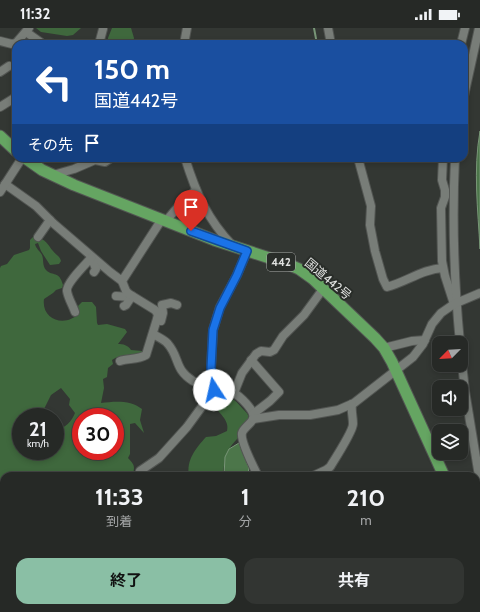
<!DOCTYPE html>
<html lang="ja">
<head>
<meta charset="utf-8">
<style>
  :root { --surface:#262926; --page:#323532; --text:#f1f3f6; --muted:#a4a6a7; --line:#424543; --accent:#8abfa5 }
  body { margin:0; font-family:Cabin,"Noto Sans JP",sans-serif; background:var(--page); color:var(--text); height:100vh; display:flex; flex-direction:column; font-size:15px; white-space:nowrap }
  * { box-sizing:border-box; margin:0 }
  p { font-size:13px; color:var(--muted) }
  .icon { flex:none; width:22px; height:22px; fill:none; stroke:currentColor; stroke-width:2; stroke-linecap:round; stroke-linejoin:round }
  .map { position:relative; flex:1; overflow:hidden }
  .side { position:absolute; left:0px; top:444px; width:480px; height:140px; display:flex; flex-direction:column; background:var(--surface); border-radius:12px 12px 0 0; box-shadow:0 2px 6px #0003,0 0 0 1px var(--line) }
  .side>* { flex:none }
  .hud { position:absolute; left:12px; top:12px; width:456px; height:122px; border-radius:12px; box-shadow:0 2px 6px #0003,0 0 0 1px var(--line); background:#1a4fa0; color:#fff; overflow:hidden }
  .needle { width:26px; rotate:246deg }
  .controls { position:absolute; left:432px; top:308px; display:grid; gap:8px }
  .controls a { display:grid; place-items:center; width:36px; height:36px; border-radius:8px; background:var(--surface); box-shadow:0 2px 6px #0003,0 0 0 1px var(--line); font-size:20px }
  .speed { position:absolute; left:12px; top:380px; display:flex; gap:8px; font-size:20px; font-weight:700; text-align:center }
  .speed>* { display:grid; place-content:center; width:52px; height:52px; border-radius:50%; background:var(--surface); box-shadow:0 2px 6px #0003,0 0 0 1px var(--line); line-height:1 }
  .speed small { font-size:10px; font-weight:400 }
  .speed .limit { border:6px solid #d22; background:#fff; color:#111 }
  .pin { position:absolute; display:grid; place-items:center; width:34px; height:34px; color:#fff; margin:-41px -17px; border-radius:50% 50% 50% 0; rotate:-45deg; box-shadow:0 0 4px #0007 }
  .pin .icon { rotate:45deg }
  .me { position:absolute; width:44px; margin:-22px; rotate:350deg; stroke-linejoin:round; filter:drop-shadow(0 0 3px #0008) }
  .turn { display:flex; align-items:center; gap:14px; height:84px; padding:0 16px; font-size:18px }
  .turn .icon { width:52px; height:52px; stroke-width:2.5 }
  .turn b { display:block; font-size:28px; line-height:34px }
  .then { display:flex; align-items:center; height:38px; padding:0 16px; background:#0003; gap:8px; font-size:15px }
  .eta { display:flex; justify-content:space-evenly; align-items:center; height:68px; text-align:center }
  .eta b { font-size:24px; font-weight:700; line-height:28px }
  .cta { display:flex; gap:8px; margin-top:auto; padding:8px 16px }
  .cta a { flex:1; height:46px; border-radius:12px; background:var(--accent); color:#111; font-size:16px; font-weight:700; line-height:46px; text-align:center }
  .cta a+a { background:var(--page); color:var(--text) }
  .status { display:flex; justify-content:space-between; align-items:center; height:28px; padding:0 20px; background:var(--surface); direction:ltr }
  .status svg { height:11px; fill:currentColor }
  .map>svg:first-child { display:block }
</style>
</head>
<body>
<div class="status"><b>11:32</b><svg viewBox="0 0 49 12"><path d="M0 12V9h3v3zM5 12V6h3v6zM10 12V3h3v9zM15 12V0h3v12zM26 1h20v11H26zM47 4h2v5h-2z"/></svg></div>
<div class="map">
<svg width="480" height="584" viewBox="0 0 480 584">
  <rect width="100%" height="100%" fill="#333733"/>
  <g fill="#304d2e">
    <polygon points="279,580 338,580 338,584 276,584"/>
    <polygon points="347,580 462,580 465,584 346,584"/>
  </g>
  <g fill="#3f683d" fill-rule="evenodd">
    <polygon points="36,0 81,0 73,7 67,8 41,4"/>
    <polygon points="112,0 131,0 134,10 133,16 108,16 108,10"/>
    <path d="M33,209C46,211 46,214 53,223C56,227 60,228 61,233L59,236L50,237L41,223L38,215L35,216C36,221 40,223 42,227C44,232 42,237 46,242C53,249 59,242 63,257L62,260L56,262L53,265L44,271C41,292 66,300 79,285L78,278L82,274H92L96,279L97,295L98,297L107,296L125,301L127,304L118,316C123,316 128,317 131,322L142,323L143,325C132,328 122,325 112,332L113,336L108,340L107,349L103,351L104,360L101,375C115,373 131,372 142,381L140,392L144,405L135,395L130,396V426L128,430C136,438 134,439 133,448H4V580H140L139,584H0V240L1,238L7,236L14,227L29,222L30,220V212ZM61,360L70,371L69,377L75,385C72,393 64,402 55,401V423H21V389H43L42,385L51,367ZM81,389H115V423H81Z"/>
    <path d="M223,367C232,369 236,373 242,380C244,382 247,385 248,387C252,398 234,413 229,421C224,430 224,438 223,448H189C186,432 196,420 206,409L216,408L227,403C230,392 218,384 212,376Z"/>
    <polygon points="476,533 480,535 480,584 470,584 468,580 476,580"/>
    <polygon points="186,580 272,580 270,584 180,584"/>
  </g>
  <g fill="#4c764a" stroke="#789677">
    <path d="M480,103V221C478,182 473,142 480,103Z"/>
    <polygon points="239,415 249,440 248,445 252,448 224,448 225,429 229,421"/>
  </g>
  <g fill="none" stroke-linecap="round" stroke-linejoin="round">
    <polyline stroke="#789677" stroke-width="2" points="314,0 317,16"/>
    <defs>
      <g id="minor">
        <polyline points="328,0 331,16"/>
        <polyline points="26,4 43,16"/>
        <polyline points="0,13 12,16 16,15 29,0"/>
        <polyline points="99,16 103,1"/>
        <polyline points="184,16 187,0"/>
        <polyline points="461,16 465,0"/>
        <polyline points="0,44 9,38"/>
        <polyline points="464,68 479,0"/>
        <polyline points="0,79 16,69"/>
        <path d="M185,130C196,165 207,191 233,218"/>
        <path d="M358,130L371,178L370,197L375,223L383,251L387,259C406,254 423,241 443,240"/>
        <polyline points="443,130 442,152 445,162 445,169 441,180 442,233 445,248 454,276"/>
        <path d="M455,130C452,192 454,253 460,315"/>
        <polyline points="53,147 74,141 95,132 105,134 111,130"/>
        <polyline points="5,156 36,178 53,195 110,244 122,253"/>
        <polyline points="0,164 22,130"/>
        <polyline points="166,193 177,180 196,162"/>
        <polyline points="38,209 50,192"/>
        <polyline points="91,229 96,241 94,244"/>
        <polyline points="116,268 130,269"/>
        <polyline points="124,278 126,277 132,268"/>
        <path d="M75,284C73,278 68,270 67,263C66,255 86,236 91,230"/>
        <polyline points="161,293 163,285 162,277 171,275 177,277"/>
        <path d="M153,306C158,309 165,312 168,316C180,330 174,341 193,353C202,358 211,357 220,359C233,361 247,374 253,385C257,393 244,398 242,405C240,413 254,440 258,448"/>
        <polyline points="384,320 412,313 425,312"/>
        <polyline points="461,326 465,363 480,454"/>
        <polyline points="251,332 279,364 270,373 253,386"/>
        <path d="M120,333C128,330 138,332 146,327L157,291L158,286L155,282L129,266L126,263L122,253L162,191"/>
        <polyline points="234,365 242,345 256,326 261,323 270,324 274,322 283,308 304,287 323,261"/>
        <polyline points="253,391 279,387 310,387 338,382 354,375 413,329 423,316 432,296 441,285 454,276 480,265"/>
        <polyline points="140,443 159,430 187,399 214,362 215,355 211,340 213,302 220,279 237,247 247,223"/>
        <path d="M313,448L326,442L330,439C335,431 353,403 353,396C353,389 351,383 352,376"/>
      </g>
      <g id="trunk">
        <polyline points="0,108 16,123"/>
        <polyline points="25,130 42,142 74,157 214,212 288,236 299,241 313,251 375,310 384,320 392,334 444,448"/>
        <polyline points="476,512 480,520"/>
      </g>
    </defs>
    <use href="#minor" stroke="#525552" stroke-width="10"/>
    <use href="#trunk" stroke="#525552" stroke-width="13"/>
    <use href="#minor" stroke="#787d78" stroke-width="8"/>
    <use href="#trunk" stroke="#65a562" stroke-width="11"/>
  </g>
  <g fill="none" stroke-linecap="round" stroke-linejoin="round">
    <defs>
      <polyline id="route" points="191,203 247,223 237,247 220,280 213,302 211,340 215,358 214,362"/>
    </defs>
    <use href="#route" stroke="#114b97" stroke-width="10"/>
    <use href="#route" stroke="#1a73e8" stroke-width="7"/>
  </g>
  <g text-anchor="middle" stroke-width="4" stroke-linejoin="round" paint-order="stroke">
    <rect fill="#292d29" stroke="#a9aca9" stroke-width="1" x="267" y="225" width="28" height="18" rx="3"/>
    <g font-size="11" font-weight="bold" fill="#e0e2e0">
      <text x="281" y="238">442</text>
    </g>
    <g font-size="12" fill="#e0e2e0" stroke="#292d29">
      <text transform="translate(328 251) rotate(40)" y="4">国道442号</text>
    </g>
  </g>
</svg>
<div class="controls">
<a><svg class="needle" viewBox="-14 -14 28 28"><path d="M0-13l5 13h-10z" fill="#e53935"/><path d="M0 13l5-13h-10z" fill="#a4a6a7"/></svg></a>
<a><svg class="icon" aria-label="sound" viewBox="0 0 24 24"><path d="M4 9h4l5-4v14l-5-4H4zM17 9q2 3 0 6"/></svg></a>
<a><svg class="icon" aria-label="layers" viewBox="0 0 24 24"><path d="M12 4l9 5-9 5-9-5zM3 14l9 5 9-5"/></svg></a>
</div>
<div class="speed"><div>21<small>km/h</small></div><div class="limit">30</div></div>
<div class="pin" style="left:191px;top:203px;background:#d93025"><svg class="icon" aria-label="arrive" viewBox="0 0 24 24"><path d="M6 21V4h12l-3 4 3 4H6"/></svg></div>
<svg class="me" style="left:214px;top:362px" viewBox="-20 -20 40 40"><circle r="19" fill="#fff"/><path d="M0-13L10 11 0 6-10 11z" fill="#1a73e8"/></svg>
<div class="hud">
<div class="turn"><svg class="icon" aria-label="left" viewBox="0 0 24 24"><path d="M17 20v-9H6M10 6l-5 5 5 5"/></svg><div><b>150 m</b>国道442号</div></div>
<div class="then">その先<svg class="icon" aria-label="arrive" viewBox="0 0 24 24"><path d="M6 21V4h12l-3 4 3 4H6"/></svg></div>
</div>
<section class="side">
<div class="eta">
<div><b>11:33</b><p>到着</p></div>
<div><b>1</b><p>分</p></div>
<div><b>210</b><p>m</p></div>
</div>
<div class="cta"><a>終了</a><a>共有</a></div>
</section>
</div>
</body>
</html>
